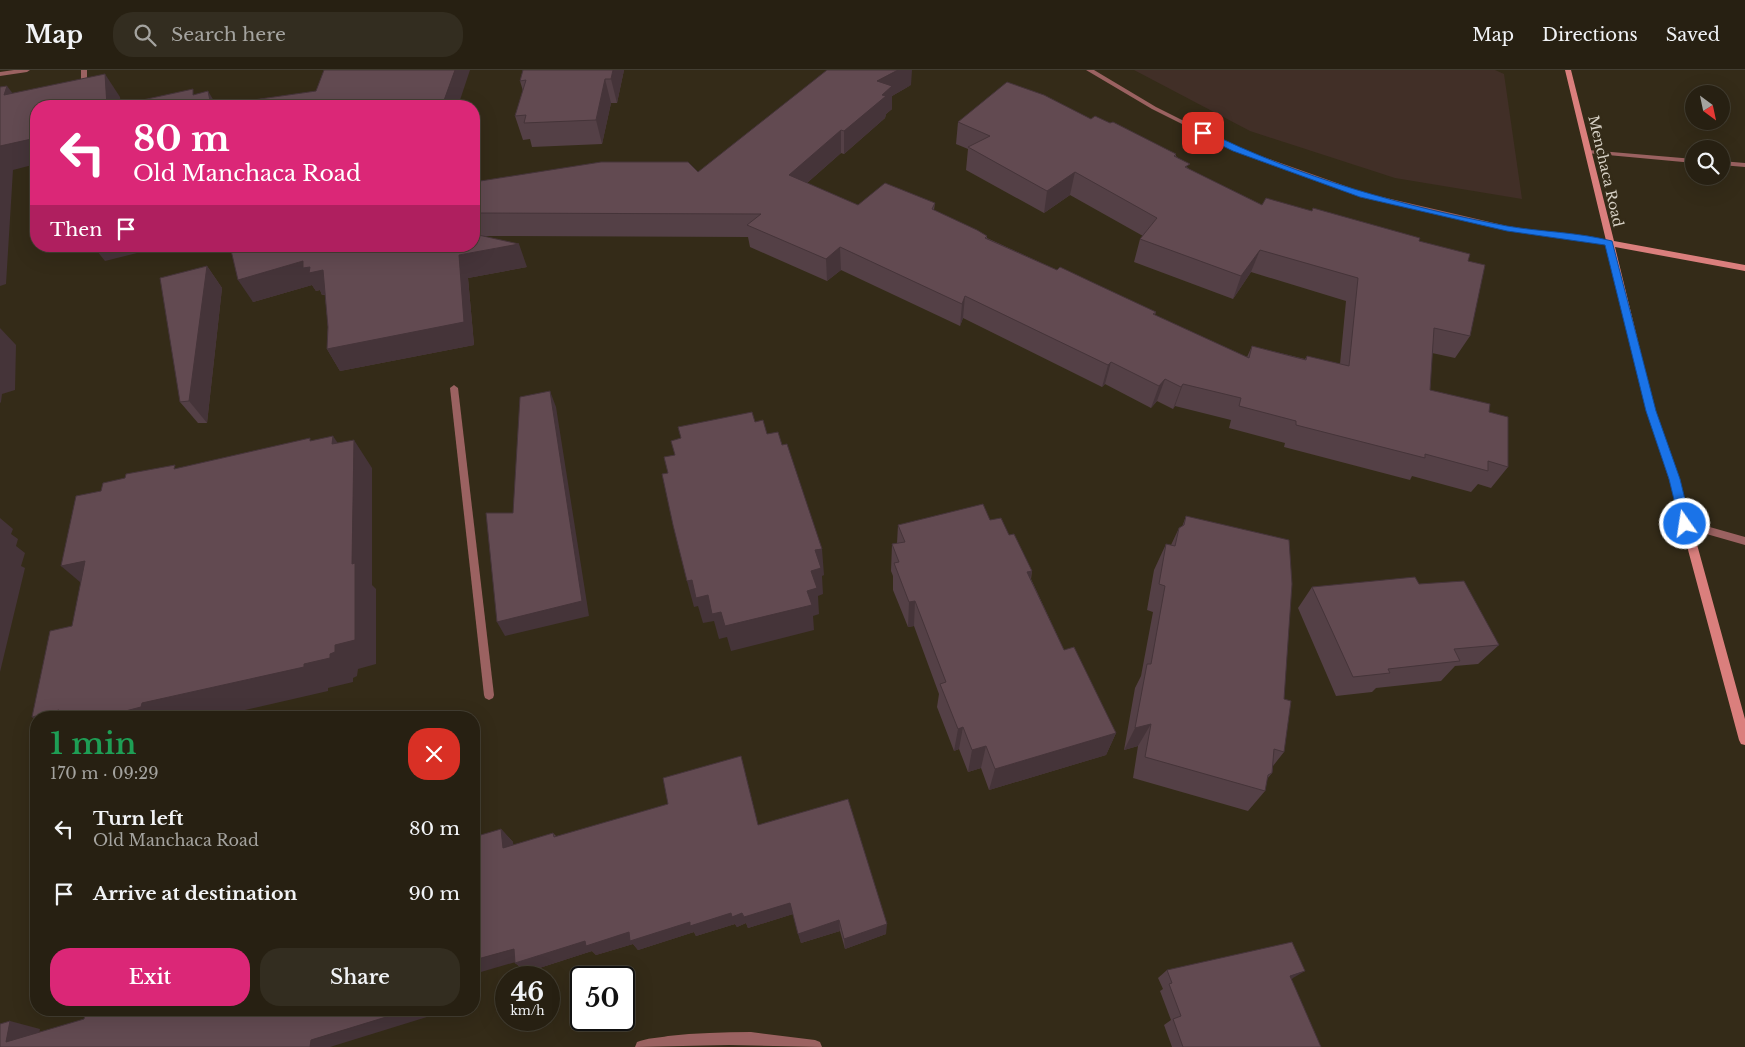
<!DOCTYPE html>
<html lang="en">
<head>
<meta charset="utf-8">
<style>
  :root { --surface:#272012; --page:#332d20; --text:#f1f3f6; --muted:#a4a39f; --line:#433e32; --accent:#db2777 }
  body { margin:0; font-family:"Libre Baskerville",serif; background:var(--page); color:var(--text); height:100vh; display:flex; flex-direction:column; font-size:19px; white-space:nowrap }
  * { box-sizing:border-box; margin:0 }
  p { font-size:16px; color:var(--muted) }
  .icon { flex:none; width:28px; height:28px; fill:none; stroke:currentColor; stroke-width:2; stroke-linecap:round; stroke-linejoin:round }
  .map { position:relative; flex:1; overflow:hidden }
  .panel { position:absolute; left:30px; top:641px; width:450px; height:305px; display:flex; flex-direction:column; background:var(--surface); border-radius:20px; box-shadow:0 5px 20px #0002,0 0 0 1px var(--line) }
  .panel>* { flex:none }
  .hud { position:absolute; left:30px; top:30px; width:450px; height:152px; border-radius:20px; box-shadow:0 5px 20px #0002,0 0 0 1px var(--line); background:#db2777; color:#fff; overflow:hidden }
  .needle { width:32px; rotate:147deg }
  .buttons { position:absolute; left:1685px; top:15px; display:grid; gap:10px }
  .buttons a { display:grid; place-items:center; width:45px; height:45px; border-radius:50%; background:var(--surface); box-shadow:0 5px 20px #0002,0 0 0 1px var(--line); font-size:25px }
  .speed { position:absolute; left:495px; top:896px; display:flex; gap:10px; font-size:25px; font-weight:700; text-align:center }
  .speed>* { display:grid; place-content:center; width:65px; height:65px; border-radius:50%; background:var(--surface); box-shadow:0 5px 20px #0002,0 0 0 1px var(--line); line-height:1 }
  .speed small { font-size:12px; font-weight:400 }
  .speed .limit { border:2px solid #111; border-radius:8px; background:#fff; color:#111 }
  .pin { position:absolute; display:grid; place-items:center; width:42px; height:42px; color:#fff; margin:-21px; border-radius:10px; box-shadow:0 2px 8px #0006 }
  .me { position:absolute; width:55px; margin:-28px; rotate:347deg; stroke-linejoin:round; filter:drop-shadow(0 0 4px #0008) }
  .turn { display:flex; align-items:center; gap:18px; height:105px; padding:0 20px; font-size:22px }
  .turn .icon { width:65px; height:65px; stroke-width:2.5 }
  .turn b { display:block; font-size:35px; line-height:42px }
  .then { display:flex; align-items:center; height:48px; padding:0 20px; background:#0003; gap:10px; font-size:19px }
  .round { display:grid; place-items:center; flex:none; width:52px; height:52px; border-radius:20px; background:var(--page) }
  .headline { display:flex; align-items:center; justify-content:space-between; height:85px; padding:0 20px }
  h1 { font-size:30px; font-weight:600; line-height:38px; color:#1e9e55 }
  .cta { display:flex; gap:10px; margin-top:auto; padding:10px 20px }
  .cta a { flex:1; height:58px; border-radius:20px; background:var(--accent); color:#fff; font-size:20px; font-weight:600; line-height:58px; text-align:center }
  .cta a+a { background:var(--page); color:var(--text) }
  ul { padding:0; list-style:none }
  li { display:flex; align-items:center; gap:15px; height:65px; padding:0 20px }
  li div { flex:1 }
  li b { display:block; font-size:19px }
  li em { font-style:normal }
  header { display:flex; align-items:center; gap:30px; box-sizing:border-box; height:70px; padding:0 25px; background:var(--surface); border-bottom:1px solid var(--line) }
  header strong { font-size:24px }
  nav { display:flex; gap:28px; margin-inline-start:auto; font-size:18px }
  .search { width:350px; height:45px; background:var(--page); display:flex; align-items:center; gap:12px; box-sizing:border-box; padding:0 18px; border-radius:20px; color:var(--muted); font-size:19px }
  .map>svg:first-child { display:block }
</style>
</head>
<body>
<header>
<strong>Map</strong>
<div class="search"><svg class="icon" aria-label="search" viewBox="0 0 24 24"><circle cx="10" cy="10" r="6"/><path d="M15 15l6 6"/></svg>Search here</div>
<nav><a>Map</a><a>Directions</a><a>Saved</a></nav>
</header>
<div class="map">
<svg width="1745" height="977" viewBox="0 0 1745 977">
  <rect width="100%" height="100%" fill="#342b18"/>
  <polygon fill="#412f27" points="1134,0 1495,0 1504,4 1522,129 1395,108 1250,61"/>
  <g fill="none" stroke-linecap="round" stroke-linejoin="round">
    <g fill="#9b6261" fill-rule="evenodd">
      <polygon points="81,0 87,0 87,19 84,21 81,19"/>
      <polygon points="1588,80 1694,89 1694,93 1586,83 1586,81"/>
      <polygon points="1721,91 1745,93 1745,97 1721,95"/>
      <polygon points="454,315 458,318 494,625 493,628 489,630 485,628 484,625 450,318"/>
      <polygon points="1685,450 1745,467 1745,475 1682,457 1680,454 1682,451"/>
    </g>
    <g fill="#9b6261" fill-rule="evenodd">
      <polygon points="14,0 30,0 27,2 0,6 0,2"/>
      <polygon points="1086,0 1094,0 1156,37 1238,78 1365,123 1507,156 1609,171 1613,173 1609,175 1507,160 1360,127 1234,80 1152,39"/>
      <path d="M751,962L815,970L820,972L822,977L729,975L635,977L637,972C647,968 658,968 668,966C696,963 723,962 751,962Z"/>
    </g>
    <polygon fill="#da7f7d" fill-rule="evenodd" points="1565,0 1571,0 1614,171 1745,195 1745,201 1615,177 1655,341 1679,409 1745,649 1745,675 1741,674 1739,670 1669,409 1647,341"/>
  </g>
  <g fill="#544046">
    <polygon points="523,0 624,0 617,33 611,33 602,74 532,77 530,69 523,70 515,46 523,21 520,11"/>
    <polygon points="911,15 892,26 892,39 886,44 885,48 844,84 841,83 807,113 858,135 935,133 934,140 987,166 987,168 1057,200 1156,242 1155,245 1247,287 1252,276 1305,289 1307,286 1340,294 1346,231 1251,202 1233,229 1134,192 1140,169 1143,166 1070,125 1044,143 966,100 968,79 956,74 958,52 1091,49 1176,84 1176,86 1189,99 1262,135 1419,171 1468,191 1470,266 1455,288 1432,283 1430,320 1489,342 1508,397 1491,418 1478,414 1471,422 1412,406 1410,410 1284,377 1285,373 1229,358 1231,350 1175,336 1173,339 1157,331 1151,338 1105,314 1102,317 963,248 960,256 841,200 827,211 750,177 748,167 483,166 527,197 468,208 474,275 340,301 327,279 328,257 325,225 322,225 320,220 316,221 312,215 253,232 230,176 474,176 474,112 698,102"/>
    <polygon points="207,196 222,218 207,353 198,353 180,332"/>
    <polygon points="1186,446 1284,629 1284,682 1273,696 1272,703 1267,709 1265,721 1248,741 1133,708 1138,676 1124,680 1135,618 1141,606 1153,542 1147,540 1154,500 1166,474 1171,475 1179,458 1182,457"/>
    <polygon points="990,450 1009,465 1032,501 1031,509 1064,580 1116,663 1106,685 989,720 981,698 968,702 959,679 954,681 937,637 939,624 914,556 908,557 893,520 893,506 891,501 892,474 897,473 898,455"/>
    <polygon points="1419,514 1499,575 1478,594 1455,596 1441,611 1376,618 1372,622 1336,626 1298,538 1312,517"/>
    <polygon points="741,686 758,755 886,864 845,879 840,861 801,873 793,844 748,858 746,853 737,857 735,854 696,866 694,862 638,880 633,874 596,885 592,881 527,902 515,893 501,759 513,772 513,775 553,763 557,767 668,734"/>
    <polygon points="1167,900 1293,908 1291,909 1321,977 1172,977 1164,955 1171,950 1160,921 1163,919 1158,908"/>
  </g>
  <g fill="#453439">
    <polygon points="455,0 470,0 458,36 442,36"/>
    <polygon points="613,0 624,0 617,33 611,9"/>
    <polygon points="898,0 912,0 911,15 892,26 892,39 886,44 885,48 844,84 844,61 877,11"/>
    <polygon points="105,4 120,27 121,36 107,36"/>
    <polygon points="605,9 611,33 602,74 596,50"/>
    <polygon points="7,16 24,38 0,24"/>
    <polygon points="208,21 217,36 211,36"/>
    <polygon points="841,60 841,83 791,127 789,105"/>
    <polygon points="36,68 36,94 13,100 6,214 0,216 0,76"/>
    <polygon points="1075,102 1070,125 1044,143 1047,121"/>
    <polygon points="519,174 527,197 468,208 474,275 340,301 327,279 459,185"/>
    <polygon points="93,176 181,176 151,183 149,180 105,191"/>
    <polygon points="840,177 841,200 827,211 826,189"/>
    <polygon points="1260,180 1251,202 1233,229 1241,206"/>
    <polygon points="303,191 310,197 323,200 336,223 322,225 320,220 316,221 312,215 253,232 238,210"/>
    <polygon points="207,196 222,218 207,353 189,331"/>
    <polygon points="965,226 963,248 960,256 962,234"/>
    <polygon points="0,258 16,275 15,320 2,324 1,332 0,333"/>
    <polygon points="1111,292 1105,314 1102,317 1108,295"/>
    <polygon points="1165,309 1157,331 1151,338 1159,316"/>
    <polygon points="1183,314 1175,336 1173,339 1181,317"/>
    <polygon points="550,321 556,337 589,546 505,566 497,552"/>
    <polygon points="333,366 352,394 332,374"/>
    <polygon points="354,370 372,398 372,515 376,519 376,594 358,599 357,606 353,608 353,612 328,618 328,621 210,648 98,648 142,633 304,594 330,584 335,575 352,494"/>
    <polygon points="0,448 13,459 11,464 18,469 16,476 25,483 21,496 25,498 0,602"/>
    <polygon points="822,479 824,505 822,506 823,524 818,526 819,544 813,546 814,560 731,581 727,567 719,569 714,551 703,553 698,536 694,537 687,511 692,510 708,525 807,521 815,480"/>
    <polygon points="85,491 93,523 61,496"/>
    <polygon points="1032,501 1026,527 1027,502"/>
    <polygon points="915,531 914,556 908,557 909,532"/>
    <polygon points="59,640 70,648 36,648 36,650 32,647"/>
    <polygon points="1151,654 1138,676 1124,680 1135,658"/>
    <polygon points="963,657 959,679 954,681 958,659"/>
    <polygon points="1116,663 1106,685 989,720 995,699"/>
    <polygon points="986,676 981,698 968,702 972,680"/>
    <polygon points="501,759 513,772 515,791 503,778"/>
    <polygon points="790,833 793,844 748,858 746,853 737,857 735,854 696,866 694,862 638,880 633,874 596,885 592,881 527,902 515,893 585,871 731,843 742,843"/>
    <polygon points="839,850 840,861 801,873 798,864"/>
    <polygon points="887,854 886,864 845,879 844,869"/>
    <polygon points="514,879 526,889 474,904 474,890"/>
    <polygon points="1305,901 1293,908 1278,913 1290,906"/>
    <polygon points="409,940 443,940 443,942 330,977 310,977 311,970"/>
    <polygon points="10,951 40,959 37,977 6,972"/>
  </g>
  <g fill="#624a51" stroke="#453439">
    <polygon points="324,0 455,0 442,36 115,36 193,19 193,25 208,21 211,36 316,21"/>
    <polygon points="523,0 613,0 611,9 605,9 596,50 524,53 526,45 515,46 526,10 520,11"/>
    <polygon points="827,0 898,0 877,11 892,16 882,25 886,26 844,61 841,60 789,105 858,135 885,113 935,133 932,139 977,160 987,166 985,168 1057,200 1060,197 1096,214 1156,242 1153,244 1249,288 1252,276 1306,290 1307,286 1349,296 1358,208 1260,180 1241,206 1140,169 1157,148 1075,102 1047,121 968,77 990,66 958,52 1007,12 1044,25 1091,49 1095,46 1110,53 1113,52 1176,84 1174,86 1190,94 1185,97 1262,135 1266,128 1312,141 1313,138 1420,168 1419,171 1470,184 1468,191 1485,195 1470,266 1434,258 1430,320 1490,334 1489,342 1508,347 1508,397 1488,391 1488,401 1425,384 1425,388 1296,355 1296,351 1239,336 1241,328 1183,314 1181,317 1165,309 1159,316 1111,292 1108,295 965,226 962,234 840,177 826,189 747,155 761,144 474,143 474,112 601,92 688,92 698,102"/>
    <polygon points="105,4 107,36 36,36 36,68 0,76 0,17 7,16 4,25"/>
    <polygon points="474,164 519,174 459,185 464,252 327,279 328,257 323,200 309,203 310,197 303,198 303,191 238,210 230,176 474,176"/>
    <polygon points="207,196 189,331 180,332 160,208"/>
    <polygon points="550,321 582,531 497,552 486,443 513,443 520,327"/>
    <polygon points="752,342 755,352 763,350 767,364 778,362 782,375 787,374 822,479 815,480 821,498 811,501 817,518 807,521 812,535 725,556 721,542 712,544 708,525 696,528 692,510 687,511 673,455 662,404 668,403 664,387 675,385 671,371 681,368 678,357"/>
    <polygon points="333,366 332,374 354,370 352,494 355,493 355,570 335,575 335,582 330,584 330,588 304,594 304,597 142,633 141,637 98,648 84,648 85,646 79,648 57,648 59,640 32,647 50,561 72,556 85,491 61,496 76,426 101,421 103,413 125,408 126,404 175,395 174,399 310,368 310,371"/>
    <polygon points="983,434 990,450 1001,448 1009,465 1014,464 1032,501 1027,502 1064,580 1074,577 1116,663 995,699 986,676 972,680 963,657 958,659 940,614 946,612 915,531 909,532 894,493 899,492 892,474 905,472 898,455"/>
    <polygon points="1186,446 1289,470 1292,514 1284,629 1291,631 1284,682 1274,679 1272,703 1268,705 1265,721 1145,687 1151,654 1135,658 1147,594 1151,594 1165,516 1159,514 1166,474 1175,476 1179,458 1184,455"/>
    <polygon points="1415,507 1419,514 1464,511 1499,575 1454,579 1460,591 1388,599 1390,603 1353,607 1312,517"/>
    <polygon points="741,686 758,755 848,729 887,854 844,869 839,850 798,864 790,833 744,847 742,843 732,847 731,843 690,856 690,852 630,871 629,862 586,876 585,871 515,893 514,879 474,890 474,767 501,759 503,778 553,763 554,767 668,734 663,708"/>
    <polygon points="1292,872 1305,901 1290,906 1321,977 1183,977 1173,949 1181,946 1169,914 1172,913 1167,900"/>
    <polygon points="86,940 409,940 311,970 310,977 0,977 0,954 10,951 6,972 84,949"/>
  </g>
  <path fill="#1a73e8" stroke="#114b97" d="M1200,61H1206C1297,107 1406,137 1507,156C1541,162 1578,162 1612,171L1656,341L1680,409L1691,454L1689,458L1685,459L1680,454L1669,409L1646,341L1605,175L1507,161L1360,127L1233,81L1200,65Z"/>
  <g text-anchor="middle" stroke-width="5" stroke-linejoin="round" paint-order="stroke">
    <g font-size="14" fill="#d7d1c5" stroke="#342b18">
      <text transform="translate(1606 101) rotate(77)" y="5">Menchaca Road</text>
    </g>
  </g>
</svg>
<div class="buttons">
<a><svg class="needle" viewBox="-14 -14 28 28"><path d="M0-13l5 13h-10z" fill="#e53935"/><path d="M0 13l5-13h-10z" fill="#a4a39f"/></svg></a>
<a><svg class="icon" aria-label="search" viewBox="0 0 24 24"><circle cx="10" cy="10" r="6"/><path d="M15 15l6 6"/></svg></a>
</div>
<div class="speed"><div>46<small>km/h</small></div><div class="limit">50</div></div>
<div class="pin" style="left:1203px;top:63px;background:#d93025"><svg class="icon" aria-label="arrive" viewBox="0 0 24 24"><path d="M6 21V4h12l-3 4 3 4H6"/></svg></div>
<svg class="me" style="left:1685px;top:454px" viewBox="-20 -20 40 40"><circle r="17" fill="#1a73e8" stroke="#fff" stroke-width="3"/><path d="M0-11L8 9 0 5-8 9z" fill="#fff"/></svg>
<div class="hud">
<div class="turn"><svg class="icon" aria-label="left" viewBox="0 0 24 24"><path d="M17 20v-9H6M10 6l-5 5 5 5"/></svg><div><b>80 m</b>Old Manchaca Road</div></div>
<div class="then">Then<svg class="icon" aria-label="arrive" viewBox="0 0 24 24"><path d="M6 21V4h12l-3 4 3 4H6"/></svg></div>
</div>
<section class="panel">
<div class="headline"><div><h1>1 min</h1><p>170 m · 09:29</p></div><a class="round" style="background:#d93025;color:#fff"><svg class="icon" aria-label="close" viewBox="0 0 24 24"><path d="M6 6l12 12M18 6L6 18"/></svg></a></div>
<ul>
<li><svg class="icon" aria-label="left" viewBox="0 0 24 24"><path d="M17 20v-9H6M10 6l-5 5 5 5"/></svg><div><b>Turn left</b><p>Old Manchaca Road</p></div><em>80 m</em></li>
<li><svg class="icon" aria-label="arrive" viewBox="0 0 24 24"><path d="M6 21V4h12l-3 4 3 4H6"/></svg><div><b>Arrive at destination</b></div><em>90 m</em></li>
</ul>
<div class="cta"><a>Exit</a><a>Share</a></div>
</section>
</div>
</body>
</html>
